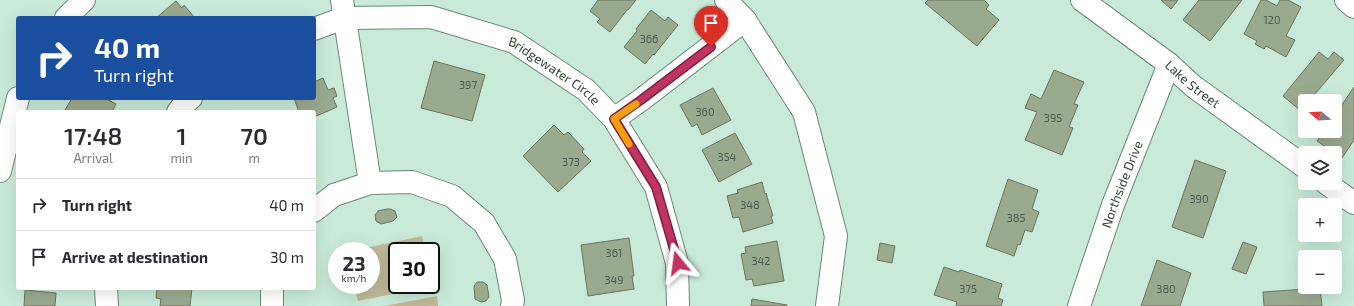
<!DOCTYPE html>
<html lang="en">
<head>
<meta charset="utf-8">
<style>
  :root { --surface:#fff; --page:#f2f2f3; --text:#2b2b33; --muted:#7c7c81; --line:#e1e1e2 }
  body { margin:0; font-family:"Exo 2",sans-serif; background:var(--page); color:var(--text); height:100vh; display:flex; flex-direction:column; font-size:15px; white-space:nowrap }
  * { box-sizing:border-box; margin:0 }
  p { font-size:13px; color:var(--muted) }
  .icon { flex:none; width:22px; height:22px; fill:none; stroke:currentColor; stroke-width:2; stroke-linecap:round; stroke-linejoin:round }
  .map { position:relative; flex:1; overflow:hidden }
  .sheet { position:absolute; left:16px; top:110px; width:300px; height:180px; display:flex; flex-direction:column; background:var(--surface); border-radius:4px; box-shadow:0 4px 16px #0002 }
  .sheet>* { flex:none }
  .banner { position:absolute; left:16px; top:16px; width:300px; height:84px; border-radius:4px; box-shadow:0 4px 16px #0002; background:#1a4fa0; color:#fff; overflow:hidden }
  .needle { width:26px; rotate:288deg }
  .controls { position:absolute; left:1298px; top:94px; display:grid; gap:8px }
  .controls a { display:grid; place-items:center; width:44px; height:44px; border-radius:4px; background:var(--surface); box-shadow:0 4px 16px #0002; font-size:20px }
  .speed { position:absolute; left:328px; top:242px; display:flex; gap:8px; font-size:20px; font-weight:700; text-align:center }
  .speed>* { display:grid; place-content:center; width:52px; height:52px; border-radius:50%; background:var(--surface); box-shadow:0 4px 16px #0002; line-height:1 }
  .speed small { font-size:10px; font-weight:400 }
  .speed .limit { border:2px solid #111; border-radius:6px; background:#fff; color:#111 }
  .pin { position:absolute; display:grid; place-items:center; width:34px; height:34px; color:#fff; margin:-41px -17px; border-radius:50% 50% 50% 0; rotate:-45deg; box-shadow:0 0 4px #0007 }
  .pin .icon { rotate:45deg }
  .me { position:absolute; width:44px; margin:-22px; rotate:344deg; stroke-linejoin:round; filter:drop-shadow(0 0 3px #0008) }
  .turn { display:flex; align-items:center; gap:14px; height:84px; padding:0 12px; font-size:18px }
  .turn .icon { width:52px; height:52px; stroke-width:2.5 }
  .turn b { display:block; font-size:28px; line-height:34px }
  .eta { display:flex; justify-content:space-evenly; align-items:center; height:68px; text-align:center }
  .eta b { font-size:24px; font-weight:600; line-height:28px }
  ul { padding:0; list-style:none }
  li { display:flex; align-items:center; gap:12px; height:52px; padding:0 12px; border-top:1px solid var(--line) }
  li div { flex:1 }
  li b { display:block; font-size:15px }
  li em { font-style:normal }
  .map>svg:first-child { display:block }
</style>
</head>
<body>
<div class="map">
<svg width="1354" height="306" viewBox="0 0 1354 306">
  <rect width="100%" height="100%" fill="#c9ead9"/>
  <g fill="#bfba9a">
    <polygon points="422,236 425,251 397,251 397,285 431,285 431,282 432,286 358,301 354,285 371,285 371,251 351,251"/>
    <polygon points="437,296 438,306 385,306"/>
  </g>
  <g fill="#9aaa8f" stroke="#68765d">
    <polygon points="598,0 636,0 628,10 627,10 610,32 597,22 600,19 590,11"/>
    <polygon points="928,0 984,0 989,5 986,9 999,20 977,46 925,3"/>
    <polygon points="1161,0 1178,0 1171,9"/>
    <polygon points="1199,0 1242,0 1210,41 1183,20"/>
    <polygon points="1261,0 1266,0 1277,6 1280,0 1288,0 1301,7 1286,36 1295,40 1286,57 1266,46 1264,49 1255,44 1257,41 1244,34"/>
    <polygon points="176,1 182,8 184,5 195,18 156,18"/>
    <polygon points="651,10 665,21 668,17 678,25 654,55 653,54 645,64 624,47 637,31 636,29"/>
    <polygon points="1319,52 1328,59 1334,52 1344,60 1309,101 1305,101 1305,106 1301,111 1283,96"/>
    <polygon points="434,61 485,75 472,121 421,108"/>
    <polygon points="1054,70 1084,82 1074,104 1078,105 1069,127 1073,128 1062,155 1025,140 1037,112 1025,108 1031,94 1041,99"/>
    <polygon points="323,78 328,90 334,88 337,96 333,98 337,107 314,117 314,112 299,112 294,98 314,98 314,82"/>
    <polygon points="1354,87 1354,140 1342,158 1317,141 1324,131 1335,131 1335,115"/>
    <polygon points="713,88 731,120 702,135 697,124 692,127 680,105"/>
    <polygon points="72,98 105,98 116,104 112,112 64,112"/>
    <polygon points="554,125 564,135 568,132 584,149 582,152 591,161 558,192 523,156"/>
    <polygon points="735,133 752,164 719,182 702,150"/>
    <polygon points="1195,160 1226,171 1203,238 1172,227"/>
    <polygon points="1008,179 1038,190 1032,209 1039,212 1032,232 1025,230 1020,245 1018,244 1014,256 986,246"/>
    <polygon points="762,182 765,194 766,193 768,200 773,216 771,216 773,223 743,232 739,217 733,218 727,196 738,193 737,190"/>
    <polygon points="387,209 390,209 395,211 397,217 393,221 381,224 376,221 375,215 378,211"/>
    <polygon points="629,238 634,276 632,276 634,289 588,296 581,245"/>
    <polygon points="777,241 784,281 754,286 752,279 746,280 741,254 746,253 745,247"/>
    <polygon points="1243,242 1257,247 1246,274 1232,269"/>
    <polygon points="880,243 895,246 892,263 877,260"/>
    <polygon points="1157,260 1191,273 1180,306 1141,306"/>
    <polygon points="944,267 959,272 960,270 1002,284 998,298 1003,300 1001,306 956,306 957,302 934,295"/>
    <polygon points="477,282 483,282 487,285 489,297 486,301 481,302 475,299 474,286"/>
    <polygon points="157,288 192,288 190,306 160,306 161,299 156,298"/>
    <polygon points="1320,288 1322,306 1264,306 1263,292"/>
    <polygon points="25,290 56,293 55,306 24,306"/>
    <polygon points="752,299 787,305 787,306 751,306"/>
  </g>
  <g fill="none" stroke-linecap="round" stroke-linejoin="round">
    <defs>
      <g id="minor">
        <polyline points="342,0 370,183"/>
        <polyline points="726,0 745,20 804,112 836,236 827,306"/>
        <path id="s1" d="M1082,0L1169,64L1193,86L1305,167"/>
        <polyline points="1346,0 1354,7"/>
        <polyline points="66,18 84,0"/>
        <path id="s2" d="M314,29L344,18L431,17L514,42L586,90L614,119L656,187L677,263L678,306"/>
        <polyline points="178,112 184,104 191,98"/>
        <polyline points="614,119 641,100 745,20"/>
        <polyline points="0,171 18,98"/>
        <polyline points="1326,183 1354,203"/>
        <polyline points="314,211 334,195 370,183 412,182 452,196 484,223 505,259 513,300 512,306"/>
        <polyline points="106,288 107,306"/>
        <polyline points="272,288 272,306"/>
        <path id="s3" d="M1079,306L1113,205L1169,64"/>
      </g>
    </defs>
    <use href="#minor" stroke="#698879" stroke-width="24"/>
    <use href="#minor" stroke="#fff" stroke-width="22"/>
  </g>
  <g fill="none" stroke-linecap="round" stroke-linejoin="round">
    <defs>
      <polyline id="route" points="678,263 656,187 614,119 641,100 711,47"/>
    </defs>
    <use href="#route" stroke="#7d213f" stroke-width="10"/>
    <use href="#route" stroke="#c13361" stroke-width="7"/>
    <polyline stroke="#f59e0b" stroke-width="7" points="629,144 614,119 636,104"/>
  </g>
  <g text-anchor="middle" stroke-width="3" stroke-linejoin="round" paint-order="stroke">
    <g font-size="11" fill="#4d5a4e">
      <text x="1272" y="24">120</text>
      <text x="649" y="43">366</text>
      <text x="468" y="89">397</text>
      <text x="705" y="116">360</text>
      <text x="1053" y="122">395</text>
      <text x="727" y="161">354</text>
      <text x="571" y="166">373</text>
      <text x="1199" y="203">390</text>
      <text x="750" y="209">348</text>
      <text x="1016" y="222">385</text>
      <text x="614" y="257">361</text>
      <text x="761" y="265">342</text>
      <text x="614" y="284">349</text>
      <text x="968" y="293">375</text>
      <text x="1166" y="293">380</text>
    </g>
    <g font-size="13" fill="#334039" stroke="#c9ead9">
      <text dy="5" stroke="none"><textPath href="#s2" startOffset="255">Bridgewater Circle</textPath></text>
      <text dy="5" stroke="none"><textPath href="#s1" startOffset="139">Lake Street</textPath></text>
      <text dy="5" stroke="none"><textPath href="#s3" startOffset="129">Northside Drive</textPath></text>
    </g>
  </g>
</svg>
<div class="controls">
<a><svg class="needle" viewBox="-14 -14 28 28"><path d="M0-13l5 13h-10z" fill="#e53935"/><path d="M0 13l5-13h-10z" fill="#7c7c81"/></svg></a>
<a><svg class="icon" aria-label="layers" viewBox="0 0 24 24"><path d="M12 4l9 5-9 5-9-5zM3 14l9 5 9-5"/></svg></a>
<a>+</a>
<a>−</a>
</div>
<div class="speed"><div>23<small>km/h</small></div><div class="limit">30</div></div>
<div class="pin" style="left:711px;top:47px;background:#d93025"><svg class="icon" aria-label="arrive" viewBox="0 0 24 24"><path d="M6 21V4h12l-3 4 3 4H6"/></svg></div>
<svg class="me" style="left:678px;top:263px" viewBox="-20 -20 40 40"><path d="M0-17L14 15 0 8-14 15z" fill="#c13361" stroke="#fff" stroke-width="4"/></svg>
<div class="banner">
<div class="turn"><svg class="icon" aria-label="right" viewBox="0 0 24 24"><path d="M7 20v-9h11M14 6l5 5-5 5"/></svg><div><b>40 m</b>Turn right</div></div>
</div>
<section class="sheet">
<div class="eta">
<div><b>17:48</b><p>Arrival</p></div>
<div><b>1</b><p>min</p></div>
<div><b>70</b><p>m</p></div>
</div>
<ul>
<li><svg class="icon" aria-label="right" viewBox="0 0 24 24"><path d="M7 20v-9h11M14 6l5 5-5 5"/></svg><div><b>Turn right</b></div><em>40 m</em></li>
<li><svg class="icon" aria-label="arrive" viewBox="0 0 24 24"><path d="M6 21V4h12l-3 4 3 4H6"/></svg><div><b>Arrive at destination</b></div><em>30 m</em></li>
</ul>
</section>
</div>
</body>
</html>
